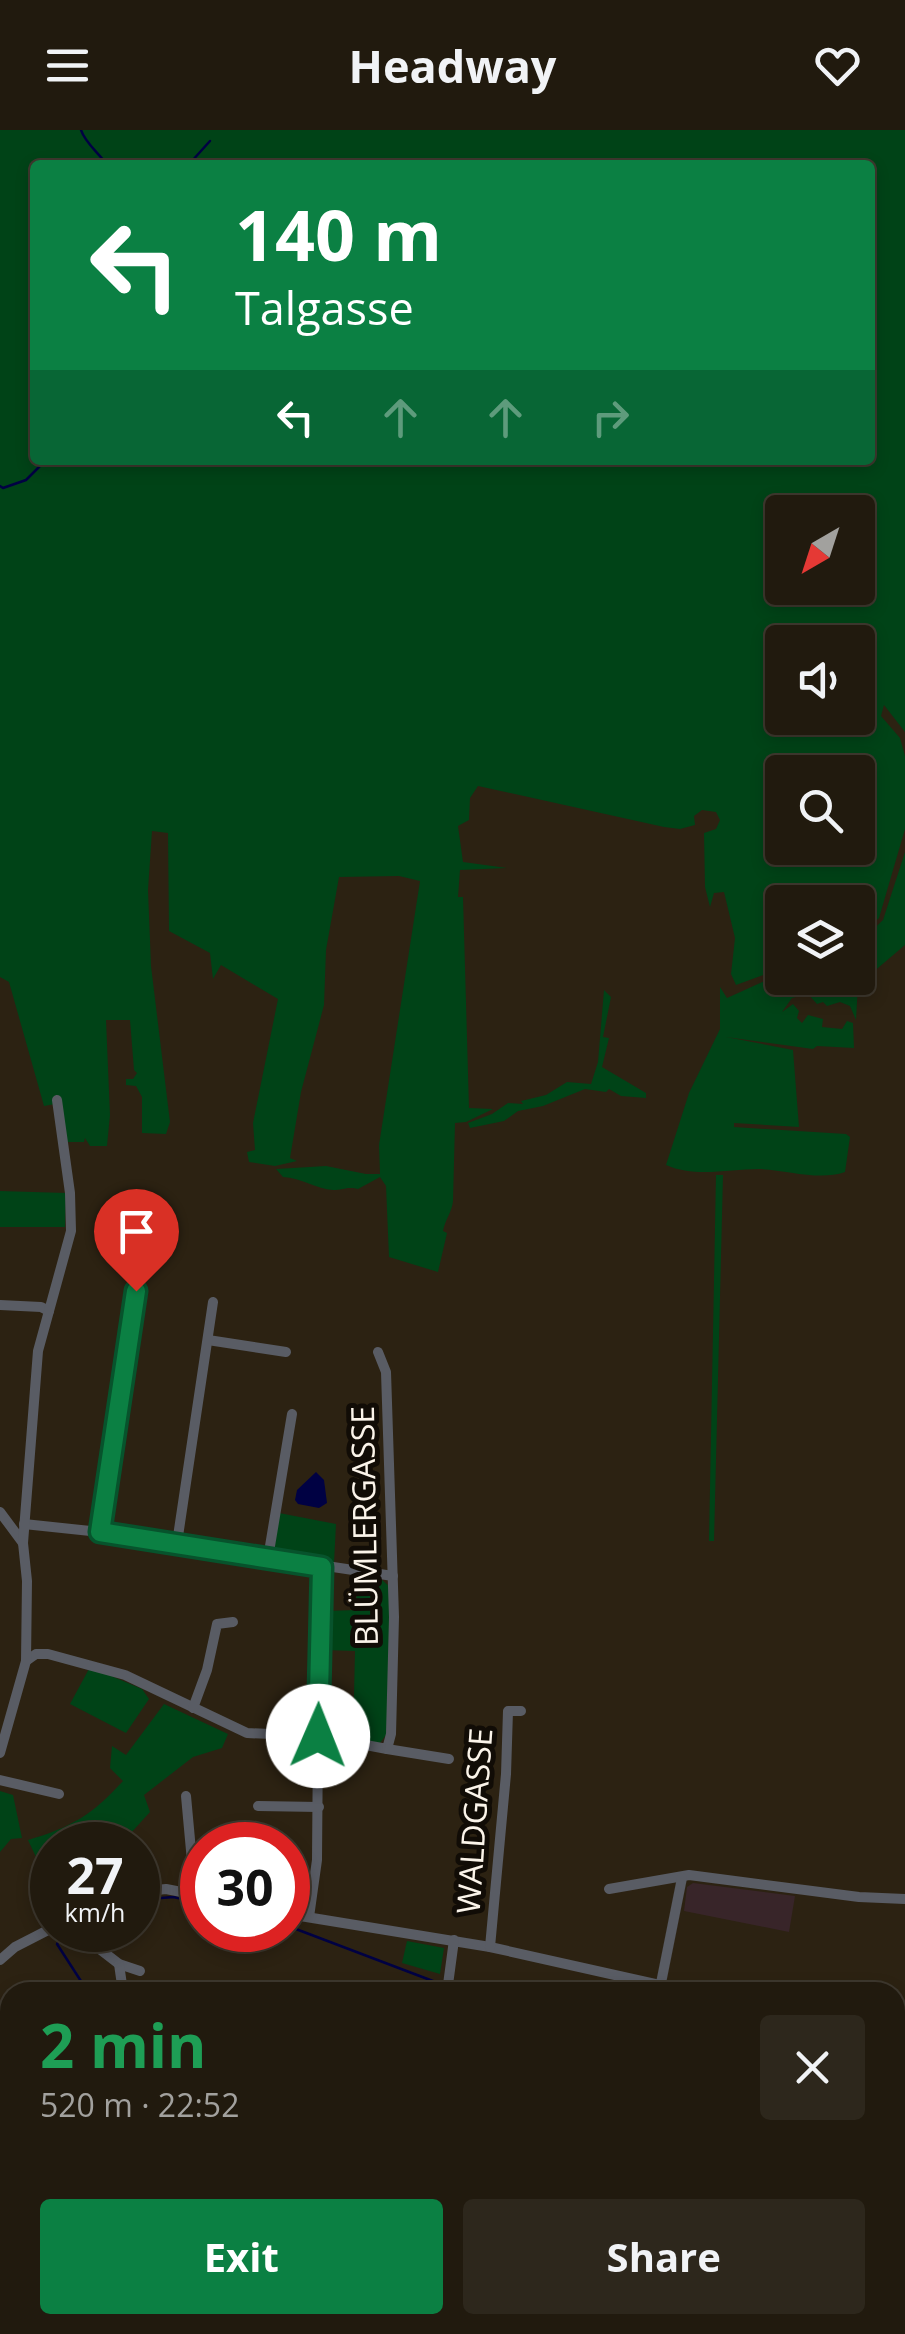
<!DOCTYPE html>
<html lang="en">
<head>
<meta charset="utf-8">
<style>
  :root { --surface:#211a0e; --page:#2d271c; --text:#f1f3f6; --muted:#a2a19e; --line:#3e382e; --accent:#0b8043 }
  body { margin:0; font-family:"Open Sans",sans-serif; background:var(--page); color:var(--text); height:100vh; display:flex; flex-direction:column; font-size:38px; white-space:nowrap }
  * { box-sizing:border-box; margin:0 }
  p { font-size:32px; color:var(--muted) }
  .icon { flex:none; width:55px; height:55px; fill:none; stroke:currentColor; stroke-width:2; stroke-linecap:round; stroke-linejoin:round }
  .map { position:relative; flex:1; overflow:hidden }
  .details { position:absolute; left:0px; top:1852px; width:905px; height:352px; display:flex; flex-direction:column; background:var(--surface); border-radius:30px 30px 0 0; box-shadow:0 5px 15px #0003,0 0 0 2px var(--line) }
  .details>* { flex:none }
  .banner { position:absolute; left:30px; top:30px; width:845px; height:305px; border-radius:10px; box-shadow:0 5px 15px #0003,0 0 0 2px var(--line); background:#0b8043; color:#fff; overflow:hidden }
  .needle { width:65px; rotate:219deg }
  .tools { position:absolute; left:765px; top:365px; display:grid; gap:20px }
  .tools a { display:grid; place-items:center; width:110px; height:110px; border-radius:10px; background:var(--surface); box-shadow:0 5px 15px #0003,0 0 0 2px var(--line); font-size:50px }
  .speed { position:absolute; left:30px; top:1692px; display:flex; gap:20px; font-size:50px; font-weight:700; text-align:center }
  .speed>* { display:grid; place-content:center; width:130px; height:130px; border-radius:50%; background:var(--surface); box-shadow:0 5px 15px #0003,0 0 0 2px var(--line); line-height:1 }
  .speed small { font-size:25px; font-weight:400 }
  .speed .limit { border:15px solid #d22; background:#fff; color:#111 }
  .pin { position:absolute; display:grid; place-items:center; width:85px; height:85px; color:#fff; margin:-102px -42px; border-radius:50% 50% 50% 0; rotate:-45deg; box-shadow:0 0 10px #0007 }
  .pin .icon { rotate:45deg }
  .me { position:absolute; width:110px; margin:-55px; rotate:1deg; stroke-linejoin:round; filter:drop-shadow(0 0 8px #0008) }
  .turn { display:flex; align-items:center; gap:35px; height:210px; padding:0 40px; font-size:45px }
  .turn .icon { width:130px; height:130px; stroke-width:2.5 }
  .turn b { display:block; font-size:70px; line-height:85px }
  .lanes { display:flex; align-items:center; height:95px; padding:0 40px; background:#0003; justify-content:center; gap:50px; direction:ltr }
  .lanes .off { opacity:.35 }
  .round { display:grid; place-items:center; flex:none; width:105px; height:105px; border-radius:10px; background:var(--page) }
  .head { display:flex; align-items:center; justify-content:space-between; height:170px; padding:0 40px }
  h1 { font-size:60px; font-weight:700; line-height:75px; color:#1e9e55 }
  .action { display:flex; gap:20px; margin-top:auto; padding:20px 40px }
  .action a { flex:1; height:115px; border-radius:10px; background:var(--accent); color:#fff; font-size:40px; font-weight:700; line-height:115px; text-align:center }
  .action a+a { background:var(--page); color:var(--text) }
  header { display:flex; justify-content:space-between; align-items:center; height:130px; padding:0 40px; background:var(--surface); font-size:45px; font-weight:700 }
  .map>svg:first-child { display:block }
</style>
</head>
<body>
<header><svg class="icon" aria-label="menu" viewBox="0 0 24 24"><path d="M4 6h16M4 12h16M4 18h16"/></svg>Headway<svg class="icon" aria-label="heart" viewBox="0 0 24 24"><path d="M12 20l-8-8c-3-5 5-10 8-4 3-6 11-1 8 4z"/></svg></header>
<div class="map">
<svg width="905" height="2204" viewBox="0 0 905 2204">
  <rect width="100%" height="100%" fill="#2c2212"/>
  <polygon fill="#382529" points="693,1753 795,1766 789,1802 684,1781 687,1757"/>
  <g fill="#004317" fill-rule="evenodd">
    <path d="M0,0H905V602L884,575L881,586L900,608L905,626V699L879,788L858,808V772H782V838L736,855L731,844L735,808L724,762L714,763L710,777L705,757L704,703L716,699L720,690L716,682L702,680L694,686L695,695L680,699L664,697L478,656L470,668L469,690L458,696L463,732L507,738L460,740L458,767H463L469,978L493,979L466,992L455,993L453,1071C452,1082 445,1090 443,1101L447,1103L438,1142L389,1127L386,1056L380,1047L358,1059C348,1056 343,1060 333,1060C317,1059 301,1048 283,1047L276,1039L326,1036L366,1044H380L379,1015L420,751L399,746L339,747L326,820L324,875L301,962L290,1028L297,1031L275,1036L249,1032L247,1022L255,1020L253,993L278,869L221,835L213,849L210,823L169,801L168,703L152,701L148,760L151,836L170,992L166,1004L142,1003V967L136,956L126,955V949H133L137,943L134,940L130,890H106L110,985L107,1016H90L85,1008L84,1012H67L61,973L44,976L9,852L0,847ZM35,35H870V330H35ZM782,382H858V458H782ZM782,512H858V588H782ZM782,642H858V718H782Z"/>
    <path d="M905,722V815L865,849L862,858L858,854L856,890L850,876L840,872L827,876L823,872L817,874L808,864L792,868L782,882L793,874L799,881L797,888L802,893L808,885L823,889L822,897L842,899L847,891L853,893L854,918L817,916L813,919L726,907L793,920L799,997L734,993V997L846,1004L850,1007L845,1042C819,1051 787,1040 759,1039C729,1039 695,1048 666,1035L689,963L720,899V857L727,868L782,843V848H858V814L883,790Z"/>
    <polygon points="604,860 611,867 603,907 609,908 602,937 646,963 646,968 621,966 609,959 606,962 585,959 543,976 518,981 504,991 470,998 468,993 492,984 508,973 523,974 521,971 546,965 567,952 591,954 598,932"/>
    <polygon points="716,1045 723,1045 714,1411 709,1411"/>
    <polygon points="0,1061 66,1063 65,1097 0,1097"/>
    <polygon points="279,1383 336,1394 334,1433 277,1424 274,1420"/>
    <polygon points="357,1446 382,1450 389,1456 391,1470 389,1601 380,1613 353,1609 355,1521 324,1520 326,1481 356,1480"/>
    <polygon points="90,1537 142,1559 149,1569 126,1603 70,1574"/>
    <path d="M164,1574L228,1604L222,1618L193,1627L144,1665L150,1682L120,1715H52V1724L36,1727L28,1710C72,1697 92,1685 123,1651L110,1638L112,1616L126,1625Z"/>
    <polygon points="0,1661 13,1665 22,1708 11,1709 0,1722"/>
    <polygon points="407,1811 444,1818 440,1844 402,1833"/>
    <polygon points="278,2195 352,2195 394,2204 316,2204"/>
  </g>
  <polygon fill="#000143" points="316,1342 324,1350 327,1373 319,1378 298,1374 295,1370 297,1360"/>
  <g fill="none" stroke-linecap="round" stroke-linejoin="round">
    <g stroke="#000143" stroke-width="2.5">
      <path d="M81,0C85,13 99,23 107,35"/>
      <polyline points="183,35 191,32 210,11"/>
      <polyline points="0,356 3,358 26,350 41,335 49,335 54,330"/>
      <polyline points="138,1770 173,1767 202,1773"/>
      <polyline points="288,1796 446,1856"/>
      <polyline points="65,1800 57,1814 88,1862"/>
      <polyline points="895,2048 905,2054"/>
      <polyline points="0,2140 10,2138"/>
    </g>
    <g stroke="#595c64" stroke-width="10">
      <polyline points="0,1175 41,1177 49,1181"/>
      <polyline points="208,1210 286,1222"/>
      <polyline points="0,1382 23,1413"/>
      <polyline points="24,1394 100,1402 393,1446"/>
      <polyline points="100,1402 135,1161"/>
      <polyline points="177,1413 213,1172"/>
      <polyline points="268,1428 292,1284"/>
      <polyline points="322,1437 318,1606 387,1619 391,1604 394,1487 386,1242 378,1222"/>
      <polyline points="26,1531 36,1524 48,1524 125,1545 247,1603 318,1606 317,1730 309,1787"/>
      <polyline points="193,1578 207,1540 217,1494 233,1492"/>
      <polyline points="387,1619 449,1629"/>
      <polyline points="0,1623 26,1531 27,1451 23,1413 38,1221 71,1101 70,1063 57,970"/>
      <polyline points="0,1650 59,1664"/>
      <polyline points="186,1666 195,1764"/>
      <polyline points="258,1676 319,1677"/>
      <polyline points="609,1759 689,1745 859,1767 905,1769"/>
      <polyline points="138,1762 166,1759 202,1766"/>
      <polyline points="288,1784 490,1817 691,1862"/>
      <polyline points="75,1800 119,1834 140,1841"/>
      <polyline points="490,1817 506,1644 508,1581 521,1581"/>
      <polyline points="0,1830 15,1817 52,1798"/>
      <polyline points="119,1834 123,1862"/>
      <polyline points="661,1853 682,1748"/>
      <polyline points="447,1862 454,1810"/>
      <polyline points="0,1918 0,1945"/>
      <polyline points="895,1949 905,1953"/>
      <polyline points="0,1990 10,1992"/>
      <polyline points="895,2179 905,2182"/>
      <polyline points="790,2204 797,2195"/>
    </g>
  </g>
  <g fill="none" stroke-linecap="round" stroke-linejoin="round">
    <defs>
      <polyline id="route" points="136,1161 100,1402 322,1437 318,1606"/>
    </defs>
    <use href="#route" stroke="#07532c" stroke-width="25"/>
    <use href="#route" stroke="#0b8043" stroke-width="18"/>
  </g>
  <g text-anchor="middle" stroke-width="10" stroke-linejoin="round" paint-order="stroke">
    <g font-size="32" fill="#fbf4ea" stroke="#110c06">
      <text transform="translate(365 1396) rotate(-91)" y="11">BLÜMLERGASSE</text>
      <text transform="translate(475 1691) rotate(-86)" y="11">WALDGASSE</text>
    </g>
  </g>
</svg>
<div class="tools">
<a><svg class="needle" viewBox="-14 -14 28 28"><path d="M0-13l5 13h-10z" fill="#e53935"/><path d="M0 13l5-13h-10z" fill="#a2a19e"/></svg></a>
<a><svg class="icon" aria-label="sound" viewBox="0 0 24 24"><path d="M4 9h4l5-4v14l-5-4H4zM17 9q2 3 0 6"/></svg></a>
<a><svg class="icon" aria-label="search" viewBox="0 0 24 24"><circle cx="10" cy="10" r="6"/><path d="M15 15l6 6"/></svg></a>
<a><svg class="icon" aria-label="layers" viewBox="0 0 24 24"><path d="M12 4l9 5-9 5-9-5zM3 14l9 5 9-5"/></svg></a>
</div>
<div class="speed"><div>27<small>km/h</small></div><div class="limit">30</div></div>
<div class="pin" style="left:136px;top:1161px;background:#d93025"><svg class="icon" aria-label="arrive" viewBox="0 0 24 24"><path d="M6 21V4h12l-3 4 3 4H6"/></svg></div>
<svg class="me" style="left:318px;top:1606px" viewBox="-20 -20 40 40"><circle r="19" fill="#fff"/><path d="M0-13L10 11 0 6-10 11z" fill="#0b8043"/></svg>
<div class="banner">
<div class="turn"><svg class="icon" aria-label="left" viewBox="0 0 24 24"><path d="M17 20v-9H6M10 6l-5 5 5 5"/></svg><div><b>140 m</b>Talgasse</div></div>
<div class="lanes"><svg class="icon" aria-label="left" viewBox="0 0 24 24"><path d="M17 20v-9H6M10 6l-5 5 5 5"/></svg><svg class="icon off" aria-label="ahead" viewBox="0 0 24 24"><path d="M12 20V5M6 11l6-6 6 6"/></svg><svg class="icon off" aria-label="ahead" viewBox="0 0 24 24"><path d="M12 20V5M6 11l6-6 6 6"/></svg><svg class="icon off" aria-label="right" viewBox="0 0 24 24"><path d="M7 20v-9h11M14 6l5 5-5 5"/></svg></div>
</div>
<section class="details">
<div class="head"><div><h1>2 min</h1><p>520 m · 22:52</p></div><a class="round"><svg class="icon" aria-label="close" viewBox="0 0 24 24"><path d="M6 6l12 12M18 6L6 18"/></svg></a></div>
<div class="action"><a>Exit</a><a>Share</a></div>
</section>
</div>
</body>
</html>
